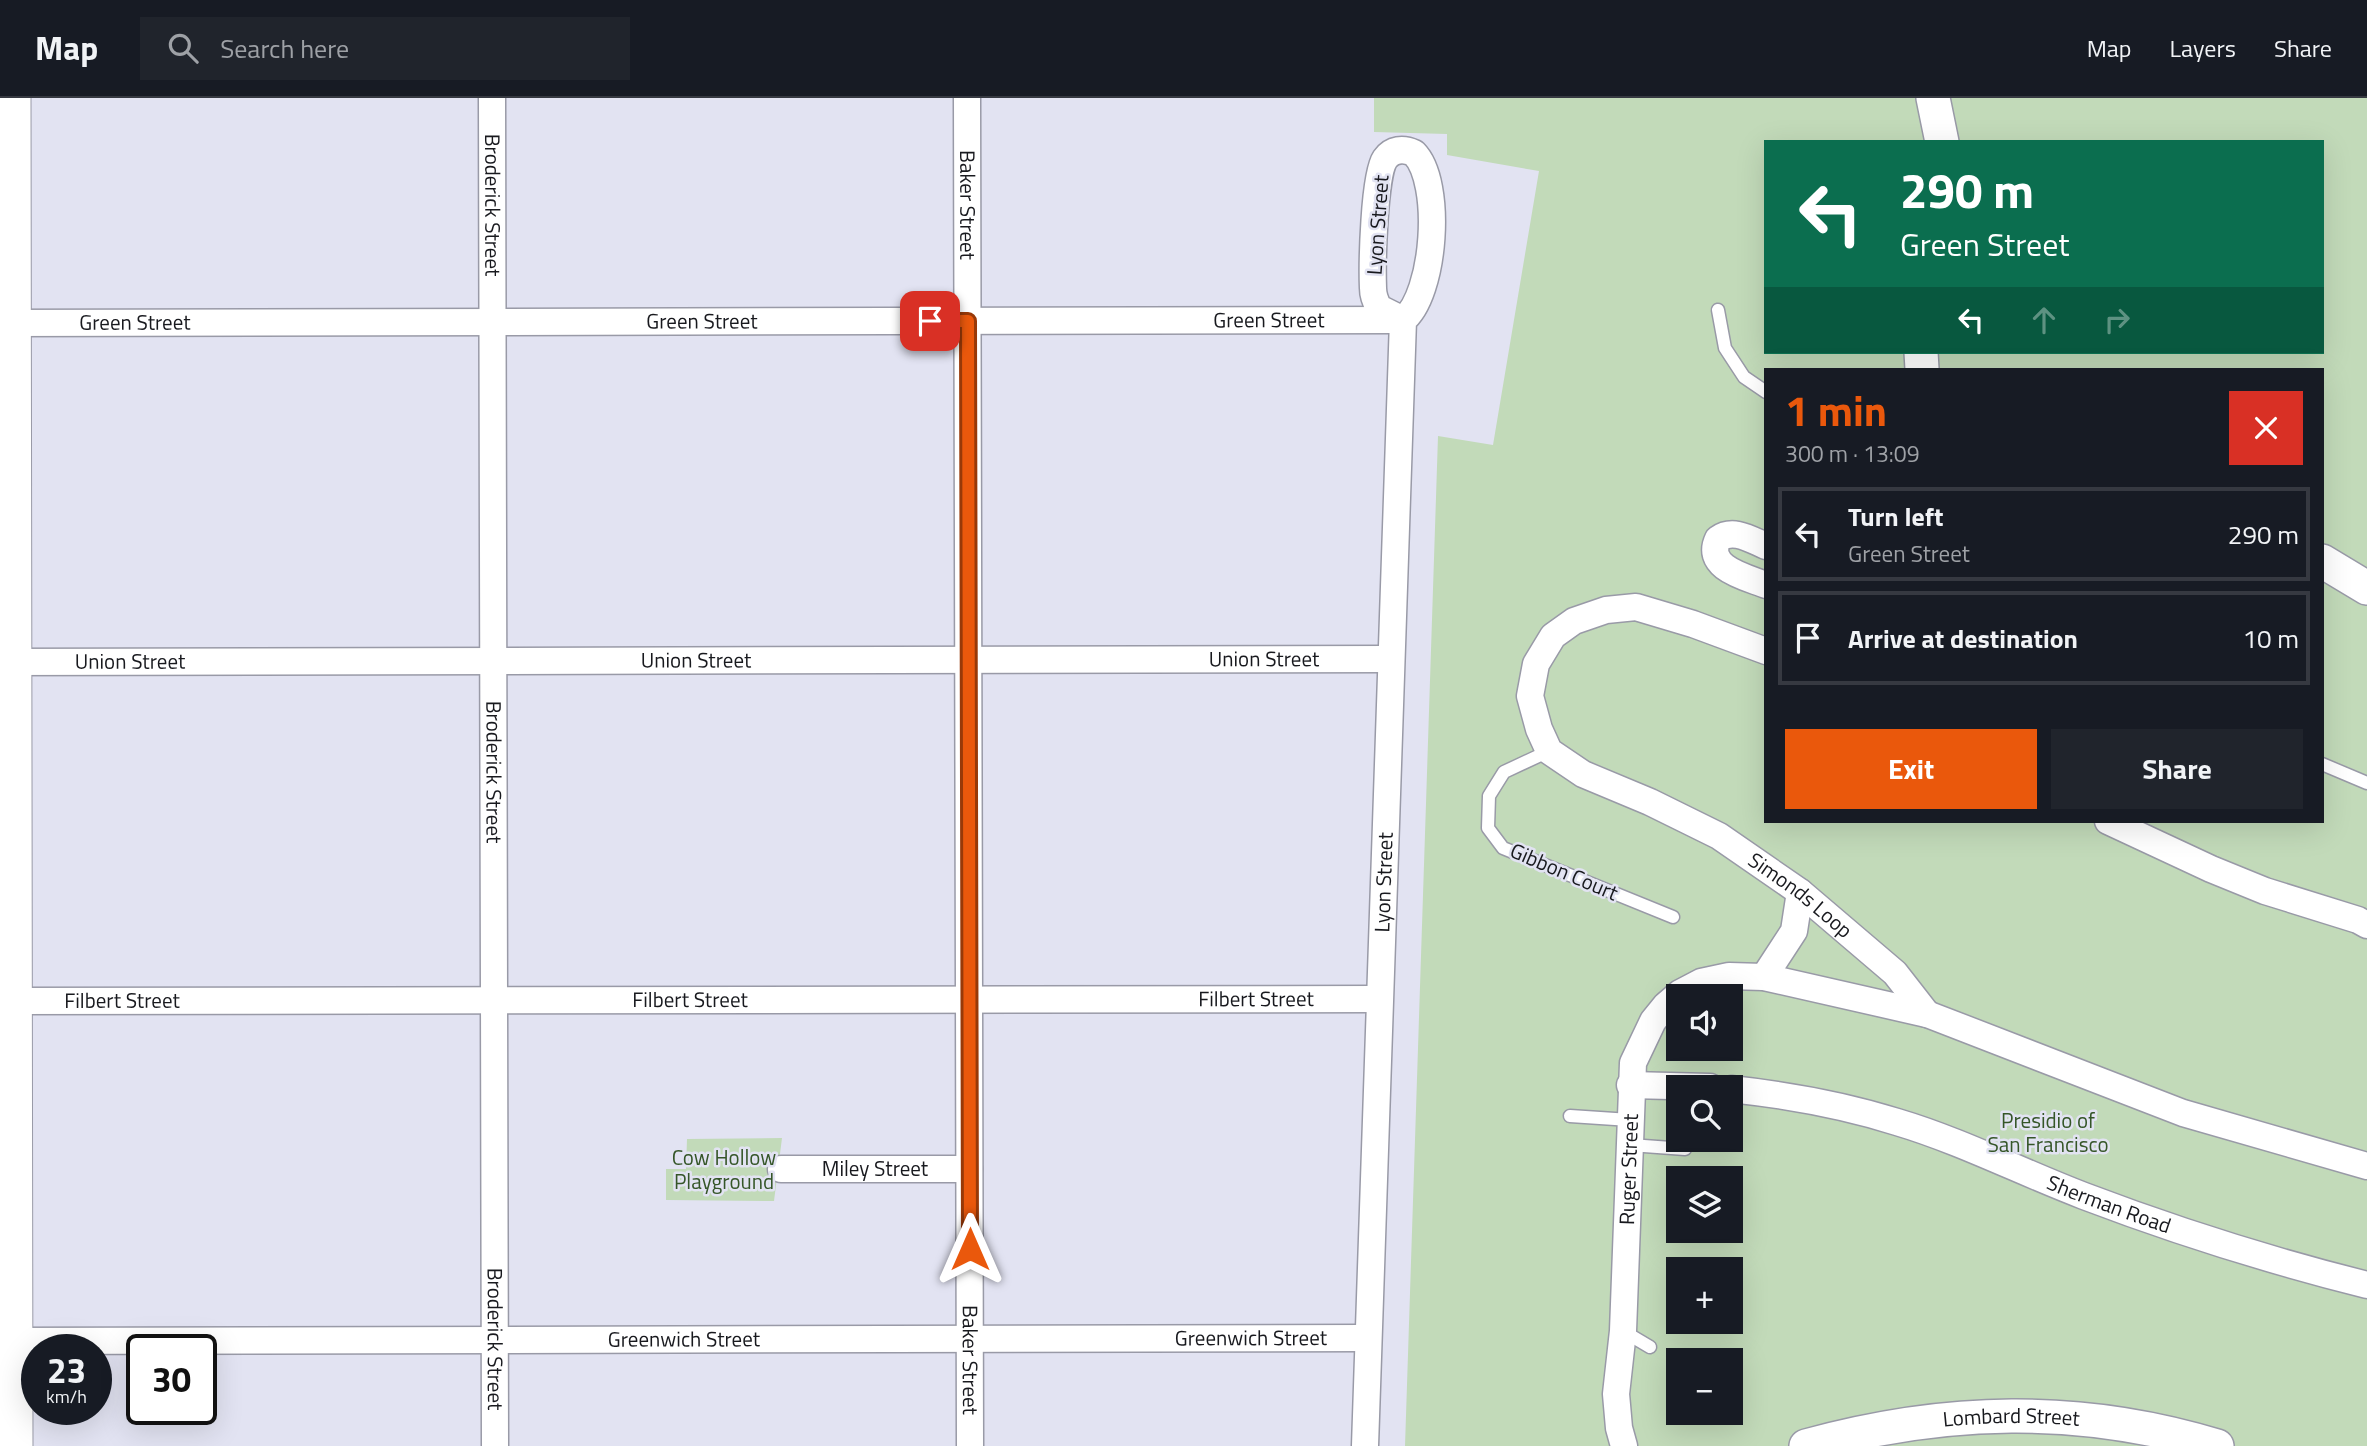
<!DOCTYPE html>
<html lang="en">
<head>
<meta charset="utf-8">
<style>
  :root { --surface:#171b24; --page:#20242c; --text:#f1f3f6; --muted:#9ea1a6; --line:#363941; --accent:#ea580c }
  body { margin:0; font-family:"Titillium Web",sans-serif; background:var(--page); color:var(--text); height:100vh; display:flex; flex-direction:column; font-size:26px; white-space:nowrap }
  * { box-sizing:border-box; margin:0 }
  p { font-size:23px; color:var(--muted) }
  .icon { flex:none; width:38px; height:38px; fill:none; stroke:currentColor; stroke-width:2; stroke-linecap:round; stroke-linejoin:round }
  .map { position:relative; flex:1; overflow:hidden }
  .side { position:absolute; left:1764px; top:270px; width:560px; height:455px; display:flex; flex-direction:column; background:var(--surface); border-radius:0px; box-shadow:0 7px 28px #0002 }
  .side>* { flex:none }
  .banner { position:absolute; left:1764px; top:42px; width:560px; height:214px; border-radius:0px; box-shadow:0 7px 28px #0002; background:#0b6e4f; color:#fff; overflow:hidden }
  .fabs { position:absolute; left:1666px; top:886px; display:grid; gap:14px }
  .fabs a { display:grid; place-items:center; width:77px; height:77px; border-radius:0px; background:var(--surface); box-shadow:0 7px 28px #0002; font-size:35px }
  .speed { position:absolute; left:21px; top:1236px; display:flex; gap:14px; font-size:35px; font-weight:700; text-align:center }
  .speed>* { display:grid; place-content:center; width:91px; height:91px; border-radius:50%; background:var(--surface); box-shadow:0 7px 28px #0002; line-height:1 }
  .speed small { font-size:18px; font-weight:400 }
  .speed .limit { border:4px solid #111; border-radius:10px; background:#fff; color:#111 }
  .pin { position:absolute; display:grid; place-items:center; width:60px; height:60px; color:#fff; margin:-30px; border-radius:14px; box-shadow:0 4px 10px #0006 }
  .me { position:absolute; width:77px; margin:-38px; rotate:0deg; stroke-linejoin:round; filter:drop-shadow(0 0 5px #0008) }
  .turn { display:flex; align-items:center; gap:24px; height:147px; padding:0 21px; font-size:32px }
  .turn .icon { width:91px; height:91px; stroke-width:2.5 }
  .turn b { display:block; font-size:49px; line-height:60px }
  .lanes { display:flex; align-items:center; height:66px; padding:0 21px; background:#0003; justify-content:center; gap:35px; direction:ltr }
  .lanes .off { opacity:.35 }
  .round { display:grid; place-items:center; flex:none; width:74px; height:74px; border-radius:0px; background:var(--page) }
  .head { display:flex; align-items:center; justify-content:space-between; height:119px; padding:0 21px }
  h1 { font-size:42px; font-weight:700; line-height:52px; color:var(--accent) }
  .primary-button { display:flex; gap:14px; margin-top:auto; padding:14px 21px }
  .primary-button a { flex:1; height:80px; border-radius:0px; background:var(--accent); color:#fff; font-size:28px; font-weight:700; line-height:80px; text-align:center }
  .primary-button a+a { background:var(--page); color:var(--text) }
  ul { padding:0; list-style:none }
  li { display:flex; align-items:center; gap:21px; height:94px; margin:0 14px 10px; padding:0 7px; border:4px solid var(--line); border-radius:0px }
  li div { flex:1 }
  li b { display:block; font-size:26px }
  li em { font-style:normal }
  header { display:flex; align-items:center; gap:42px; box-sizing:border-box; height:98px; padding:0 35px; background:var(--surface); border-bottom:2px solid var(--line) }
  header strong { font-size:33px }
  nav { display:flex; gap:38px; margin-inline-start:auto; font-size:24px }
  .search { width:490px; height:63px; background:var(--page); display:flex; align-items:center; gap:18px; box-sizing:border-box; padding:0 24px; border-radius:0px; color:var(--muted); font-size:26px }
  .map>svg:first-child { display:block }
</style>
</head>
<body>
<header>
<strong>Map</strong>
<div class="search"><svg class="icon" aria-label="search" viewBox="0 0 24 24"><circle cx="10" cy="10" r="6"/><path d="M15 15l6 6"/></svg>Search here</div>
<nav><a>Map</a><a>Layers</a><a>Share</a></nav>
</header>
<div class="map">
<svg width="2367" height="1348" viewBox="0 0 2367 1348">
  <rect width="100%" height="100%" fill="#e2e3f2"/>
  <g fill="#c2dab9" fill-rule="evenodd">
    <path d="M1374,0H2367V1348H1405L1438,338L1493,347L1539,73L1447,57V36L1374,34ZM1766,44H2322V254H1766ZM1766,271H2322V723H1766ZM1678,898H1731V950H1678ZM1678,989H1731V1041H1678ZM1678,1080H1731V1132H1678ZM1678,1171H1731V1223H1678ZM1678,1262H1731V1314H1678Z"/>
    <polygon points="782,1040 774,1103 666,1102 666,1071 686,1071 687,1041"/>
  </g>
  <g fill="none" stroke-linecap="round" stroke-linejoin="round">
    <defs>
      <g id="service">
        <polyline points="1718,212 1725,250 1744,279 1766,294"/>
        <polyline points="1549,653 1504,674 1489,698 1488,730 1503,750 1673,819"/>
        <polyline points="2322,666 2367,685"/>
        <polyline points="1570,1018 1630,1022"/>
        <polyline points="1630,1047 1685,1051"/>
        <polyline points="1623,1233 1650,1249"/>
      </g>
      <g id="minor">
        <path id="s1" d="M492,0L495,1348"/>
        <path id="s2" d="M967,0L970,1348"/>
        <path id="s3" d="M0,225L1401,222"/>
        <path d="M1766,448C1750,441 1733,430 1718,441C1704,470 1746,479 1766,487"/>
        <path id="s4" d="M1766,553L1693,526L1636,509L1606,512L1574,523L1553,538L1536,566L1530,598L1539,631L1549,653L1583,676L1650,704L1719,738L1800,794L1895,875L1927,916"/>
        <path id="s5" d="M0,564L1391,561"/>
        <polyline points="2108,723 2211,771 2265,793 2358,822 2367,827"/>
        <polyline points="1764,879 1794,833 1800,794"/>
        <path id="s6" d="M0,903L1379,901"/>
        <polyline points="1630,987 1710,989"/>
        <path id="s7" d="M1731,991C1786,997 1843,1007 1897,1024C1961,1043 2021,1074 2084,1098C2176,1133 2272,1163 2367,1187"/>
        <path id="s8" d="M781,1071H969"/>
        <path id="s9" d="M0,1243L1367,1240"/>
        <path id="s10" d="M1365,1348L1403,222C1435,197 1443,84 1414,55C1403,50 1392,51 1385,61C1374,77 1372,166 1373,190C1373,197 1375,203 1379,210L1403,222"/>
        <path id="s11" d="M1624,1348L1619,1330L1616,1296L1623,1233L1633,965L1653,923L1666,907L1680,895L1701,884L1729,878L1764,879L1927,916L2183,1015L2367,1068"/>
      </g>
      <g id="tertiary">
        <polyline points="1933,0 1942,44"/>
        <polyline points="1921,254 1922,271"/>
        <polyline points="2322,463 2367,490"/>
        <path id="s12" d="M1806,1348C1944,1310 2079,1306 2217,1348"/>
      </g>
      <polyline id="secondary" points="12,0 14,1348"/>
    </defs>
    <use href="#service" stroke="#999aa7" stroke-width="15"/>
    <use href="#minor" stroke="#999aa7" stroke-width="29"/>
    <use href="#tertiary" stroke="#999aa7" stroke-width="36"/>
    <use href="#secondary" stroke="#999aa7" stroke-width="39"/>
    <use href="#service" stroke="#fff" stroke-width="12"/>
    <use href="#minor" stroke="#fff" stroke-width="26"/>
    <use href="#tertiary" stroke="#fff" stroke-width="33"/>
    <use href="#secondary" stroke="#fff" stroke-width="37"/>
  </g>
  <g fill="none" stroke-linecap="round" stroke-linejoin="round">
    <defs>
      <polyline id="route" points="930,223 968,223 970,1151"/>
    </defs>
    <use href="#route" stroke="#983908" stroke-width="18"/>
    <use href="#route" stroke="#ea580c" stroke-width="12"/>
  </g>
  <g text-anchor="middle" stroke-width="5" stroke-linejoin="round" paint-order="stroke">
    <g font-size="21" fill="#18191e" stroke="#e2e3f2">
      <text dy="7" stroke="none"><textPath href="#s1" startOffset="107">Broderick Street</textPath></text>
      <text dy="7" stroke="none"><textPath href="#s2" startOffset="107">Baker Street</textPath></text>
      <text transform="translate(1378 127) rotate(-86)" y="7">Lyon Street</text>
      <text dy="7" stroke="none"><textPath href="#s3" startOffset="1269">Green Street</textPath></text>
      <text dy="7" stroke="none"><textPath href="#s3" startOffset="702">Green Street</textPath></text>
      <text dy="7" stroke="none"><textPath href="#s3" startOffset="135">Green Street</textPath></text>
      <text dy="7" stroke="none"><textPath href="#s5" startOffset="1264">Union Street</textPath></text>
      <text dy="7" stroke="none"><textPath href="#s5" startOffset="696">Union Street</textPath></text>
      <text dy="7" stroke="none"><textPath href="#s5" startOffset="130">Union Street</textPath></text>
      <text dy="7" stroke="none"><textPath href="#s1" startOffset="674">Broderick Street</textPath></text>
      <text transform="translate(1564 774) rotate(23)" y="7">Gibbon Court</text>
      <text dy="7" stroke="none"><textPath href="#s10" startOffset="564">Lyon Street</textPath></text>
      <text dy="7" stroke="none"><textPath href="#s4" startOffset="642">Simonds Loop</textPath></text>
      <text dy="7" stroke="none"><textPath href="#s6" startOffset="1256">Filbert Street</textPath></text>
      <text dy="7" stroke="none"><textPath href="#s6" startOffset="690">Filbert Street</textPath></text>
      <text dy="7" stroke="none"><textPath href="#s6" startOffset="122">Filbert Street</textPath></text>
      <text dy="7" stroke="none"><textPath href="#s11" startOffset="278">Ruger Street</textPath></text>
      <text dy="7" stroke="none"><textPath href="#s8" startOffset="94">Miley Street</textPath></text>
      <text dy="7" stroke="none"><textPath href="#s7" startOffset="397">Sherman Road</textPath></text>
      <text dy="7" stroke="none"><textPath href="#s9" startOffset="1251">Greenwich Street</textPath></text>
      <text dy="7" stroke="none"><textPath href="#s1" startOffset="1241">Broderick Street</textPath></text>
      <text dy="7" stroke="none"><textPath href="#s9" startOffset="684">Greenwich Street</textPath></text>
      <text dy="7" stroke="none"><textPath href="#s2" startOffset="1262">Baker Street</textPath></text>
      <text dy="7" stroke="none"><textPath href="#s12" startOffset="208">Lombard Street</textPath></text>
    </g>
    <g font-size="21" fill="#355628" stroke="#e2e3f2">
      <text x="2048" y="1030">Presidio of<tspan x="2048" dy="24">San Francisco</tspan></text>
      <text x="724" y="1067">Cow Hollow<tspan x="724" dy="24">Playground</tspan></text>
    </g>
  </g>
</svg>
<div class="fabs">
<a><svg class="icon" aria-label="sound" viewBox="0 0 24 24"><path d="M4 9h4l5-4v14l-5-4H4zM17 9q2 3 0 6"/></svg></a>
<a><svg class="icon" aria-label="search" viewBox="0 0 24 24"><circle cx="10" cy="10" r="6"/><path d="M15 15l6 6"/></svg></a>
<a><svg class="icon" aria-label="layers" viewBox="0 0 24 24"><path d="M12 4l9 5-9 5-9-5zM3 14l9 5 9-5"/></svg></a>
<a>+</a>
<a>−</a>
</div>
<div class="speed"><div>23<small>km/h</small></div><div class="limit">30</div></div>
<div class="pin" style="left:930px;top:223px;background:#d93025"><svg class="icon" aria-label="arrive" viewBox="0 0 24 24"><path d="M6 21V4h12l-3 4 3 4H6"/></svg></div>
<svg class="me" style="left:970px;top:1151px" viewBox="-20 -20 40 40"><path d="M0-17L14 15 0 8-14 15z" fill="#ea580c" stroke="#fff" stroke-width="4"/></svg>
<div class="banner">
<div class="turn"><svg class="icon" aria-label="left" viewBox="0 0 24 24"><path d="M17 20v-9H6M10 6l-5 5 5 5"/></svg><div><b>290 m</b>Green Street</div></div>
<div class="lanes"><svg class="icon" aria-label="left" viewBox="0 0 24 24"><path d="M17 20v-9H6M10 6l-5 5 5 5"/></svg><svg class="icon off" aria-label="ahead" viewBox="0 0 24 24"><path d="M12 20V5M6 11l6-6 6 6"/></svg><svg class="icon off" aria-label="right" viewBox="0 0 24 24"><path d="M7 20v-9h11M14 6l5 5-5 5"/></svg></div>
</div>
<section class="side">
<div class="head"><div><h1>1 min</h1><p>300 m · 13:09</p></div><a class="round" style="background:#d93025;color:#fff"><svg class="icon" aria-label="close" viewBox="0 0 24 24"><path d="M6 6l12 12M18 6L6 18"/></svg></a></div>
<ul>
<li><svg class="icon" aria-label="left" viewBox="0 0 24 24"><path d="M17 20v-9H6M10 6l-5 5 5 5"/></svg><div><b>Turn left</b><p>Green Street</p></div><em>290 m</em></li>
<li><svg class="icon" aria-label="arrive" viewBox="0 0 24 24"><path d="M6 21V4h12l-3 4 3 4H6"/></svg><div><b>Arrive at destination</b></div><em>10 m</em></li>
</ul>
<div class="primary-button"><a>Exit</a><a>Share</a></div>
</section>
</div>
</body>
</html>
